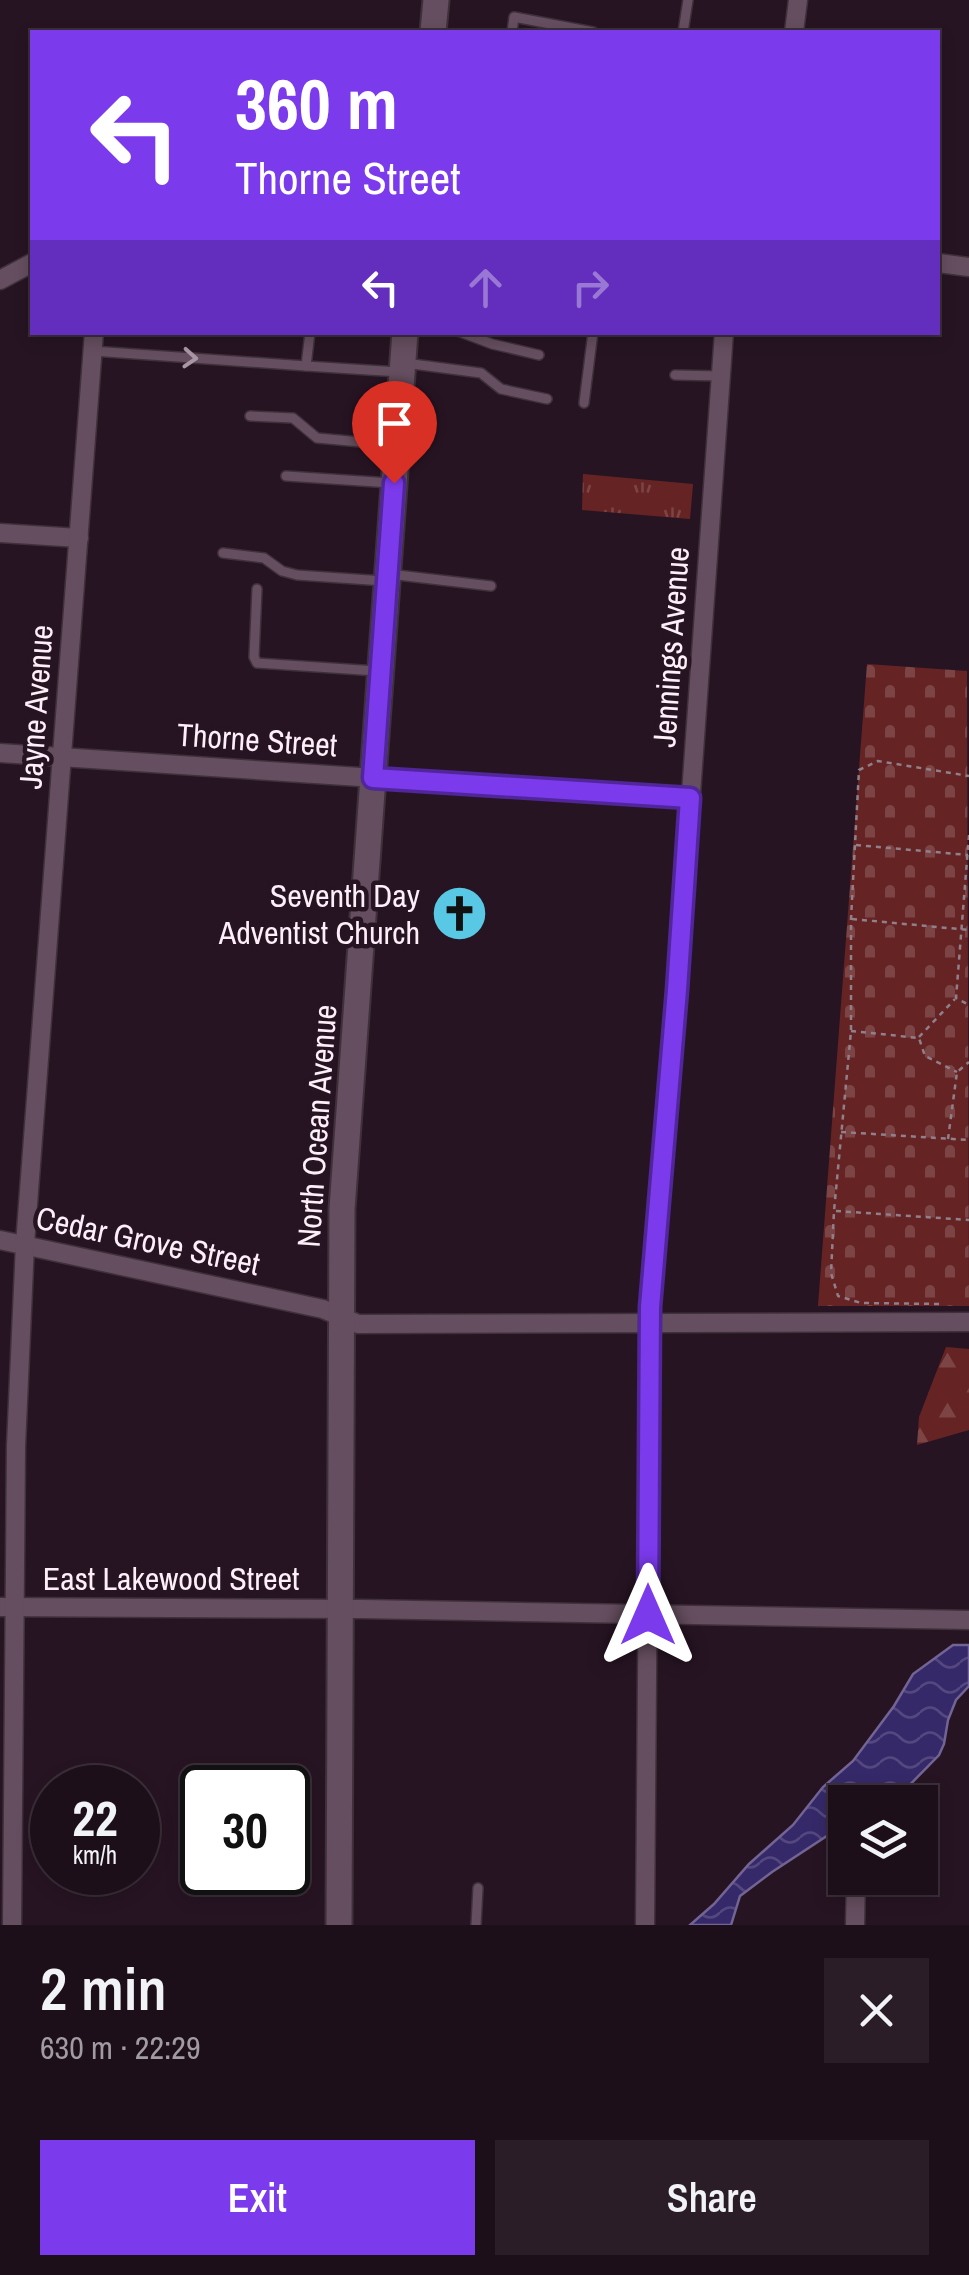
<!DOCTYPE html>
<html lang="en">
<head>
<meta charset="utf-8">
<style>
  :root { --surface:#1d0f1a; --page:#2a1d27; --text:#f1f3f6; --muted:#a09ca2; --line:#3b2f39; --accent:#7c3aed }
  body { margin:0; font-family:"Archivo Narrow",sans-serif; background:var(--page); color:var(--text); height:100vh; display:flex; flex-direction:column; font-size:38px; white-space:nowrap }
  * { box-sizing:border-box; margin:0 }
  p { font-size:32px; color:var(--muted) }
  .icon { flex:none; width:55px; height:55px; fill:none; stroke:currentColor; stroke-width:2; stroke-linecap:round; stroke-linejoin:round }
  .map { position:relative; height:1925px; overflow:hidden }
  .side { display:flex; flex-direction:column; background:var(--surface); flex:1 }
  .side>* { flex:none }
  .top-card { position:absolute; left:30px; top:30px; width:910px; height:305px; border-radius:0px; box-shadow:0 5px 15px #0003,0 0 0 2px var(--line); background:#7c3aed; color:#fff; overflow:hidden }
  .fabs { position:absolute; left:828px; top:1785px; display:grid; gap:20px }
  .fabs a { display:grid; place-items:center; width:110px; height:110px; border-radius:0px; background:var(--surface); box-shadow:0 5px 15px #0003,0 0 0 2px var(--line); font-size:50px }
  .speed { position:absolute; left:30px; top:1765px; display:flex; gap:20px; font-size:50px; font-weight:700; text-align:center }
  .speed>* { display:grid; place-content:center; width:130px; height:130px; border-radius:50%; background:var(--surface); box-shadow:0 5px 15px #0003,0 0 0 2px var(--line); line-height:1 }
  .speed small { font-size:25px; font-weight:400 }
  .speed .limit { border:5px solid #111; border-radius:15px; background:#fff; color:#111 }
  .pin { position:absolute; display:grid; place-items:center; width:85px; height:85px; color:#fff; margin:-102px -42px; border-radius:50% 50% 50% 0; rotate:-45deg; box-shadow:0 0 10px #0007 }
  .pin .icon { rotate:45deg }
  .me { position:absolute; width:110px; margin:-55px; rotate:0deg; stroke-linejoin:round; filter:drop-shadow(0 0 8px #0008) }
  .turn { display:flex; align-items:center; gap:35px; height:210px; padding:0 40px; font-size:45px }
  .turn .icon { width:130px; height:130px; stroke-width:2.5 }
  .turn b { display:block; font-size:70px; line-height:85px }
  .lanes { display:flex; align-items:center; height:95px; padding:0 40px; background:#0003; justify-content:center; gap:50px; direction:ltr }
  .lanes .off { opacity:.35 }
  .round { display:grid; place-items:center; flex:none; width:105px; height:105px; border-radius:0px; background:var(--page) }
  .headline { display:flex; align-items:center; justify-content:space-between; height:170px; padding:0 40px }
  h1 { font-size:60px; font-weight:600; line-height:75px }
  .cta { display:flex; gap:20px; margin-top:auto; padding:20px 40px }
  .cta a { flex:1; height:115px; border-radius:0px; background:var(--accent); color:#fff; font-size:40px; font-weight:600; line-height:115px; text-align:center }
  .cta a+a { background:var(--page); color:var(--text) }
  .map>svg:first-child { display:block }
</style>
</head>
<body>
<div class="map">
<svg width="969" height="1925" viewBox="0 0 969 1925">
  <defs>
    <pattern id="grass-tufts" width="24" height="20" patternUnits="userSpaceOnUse" patternTransform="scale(2.5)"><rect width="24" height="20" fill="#652423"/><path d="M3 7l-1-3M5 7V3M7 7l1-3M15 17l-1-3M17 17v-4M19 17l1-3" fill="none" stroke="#7c4444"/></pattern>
    <pattern id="forest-firs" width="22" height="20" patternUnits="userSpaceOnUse" patternTransform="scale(2.5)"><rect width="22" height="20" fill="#652423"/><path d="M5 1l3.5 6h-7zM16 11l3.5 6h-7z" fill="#7c4444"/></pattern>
    <pattern id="cemetery-stones" width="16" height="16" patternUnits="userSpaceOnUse" patternTransform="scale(2.5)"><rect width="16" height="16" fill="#652423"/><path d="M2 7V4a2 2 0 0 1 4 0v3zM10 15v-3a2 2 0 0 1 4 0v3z" fill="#7c4444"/></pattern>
    <pattern id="water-waves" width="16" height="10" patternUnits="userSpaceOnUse" patternTransform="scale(2.5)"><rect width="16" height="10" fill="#362969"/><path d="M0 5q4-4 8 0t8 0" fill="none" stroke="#54487f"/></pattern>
  </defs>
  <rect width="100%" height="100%" fill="#271423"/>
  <polygon fill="url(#grass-tufts)" points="583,474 693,484 690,519 582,510"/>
  <polygon fill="url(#forest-firs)" points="946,1347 969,1349 969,1430 917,1445 919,1417"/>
  <polygon fill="url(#cemetery-stones)" points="867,664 967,671 969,1306 818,1306"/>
  <polygon fill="url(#water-waves)" stroke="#726494" stroke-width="2.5" points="953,1645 969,1645 969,1686 956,1700 948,1720 944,1744 939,1755 893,1802 845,1802 845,1824 772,1872 740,1896 731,1925 690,1925 714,1904 749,1864 793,1825 823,1787 853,1761 894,1706 913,1674"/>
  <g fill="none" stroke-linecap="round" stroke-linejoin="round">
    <defs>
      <g id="lane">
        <polyline points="512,32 514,17 593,32"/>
        <polyline points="683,32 688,0"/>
        <polyline points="310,332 306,366 399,372"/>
        <polyline points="460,332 492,344 539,355"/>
        <polyline points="93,351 306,366"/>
        <polyline points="405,363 481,373 501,389 547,399"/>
        <polyline points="675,375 721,376"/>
        <polyline points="584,403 593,332"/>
        <polyline points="250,416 293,418 317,438 394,445"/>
        <polyline points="286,476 391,483"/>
        <polyline points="223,553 264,558 282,571 297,575 384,581"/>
        <polyline points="389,574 491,586"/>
        <polyline points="257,589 254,657 257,663 377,671"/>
        <polyline points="476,1925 478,1888"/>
      </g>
      <g id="street">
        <polyline points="794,32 798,0"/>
        <polyline points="938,263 969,267"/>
        <polyline points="0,280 32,263"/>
        <polyline points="0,533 79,538"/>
        <polyline points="0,753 690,799"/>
        <polyline points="0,1240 323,1309 358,1324 969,1322"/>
        <polyline points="0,1607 361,1609 969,1620"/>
        <polyline points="12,1925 16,1446 25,1244 94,332"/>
        <polyline points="645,1925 650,1307 677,990 724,332"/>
        <polyline points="855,1925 856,1878"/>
      </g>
      <g id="secondary">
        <polyline points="433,32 436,0"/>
        <polyline points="339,1925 342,1209 405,332"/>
      </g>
    </defs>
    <use href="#lane" stroke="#3f313b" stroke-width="12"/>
    <use href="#street" stroke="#3f313b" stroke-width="21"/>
    <use href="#secondary" stroke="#3f313b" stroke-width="29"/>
    <g stroke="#90808c" stroke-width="2.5" stroke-dasharray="5 5" stroke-linecap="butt">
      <polyline points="969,835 956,998 969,1005"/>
      <polyline points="856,845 968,855"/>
      <polyline points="852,919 969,930"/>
      <polyline points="851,1031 919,1038 925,1056 957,1072"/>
      <polyline points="919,1037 955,999"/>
      <polyline points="841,1132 969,1140"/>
      <polyline points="948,1139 957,1072 969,1062"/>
      <polyline points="836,1211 969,1220"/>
      <polyline points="939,1304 861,1303 838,1296 831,1273 834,1211 851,1031 851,919 859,770 878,761 969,776"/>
    </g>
    <use href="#lane" stroke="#654e5f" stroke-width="9"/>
    <use href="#street" stroke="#654e5f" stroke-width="18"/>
    <use href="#secondary" stroke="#654e5f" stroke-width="25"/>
  </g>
  <defs><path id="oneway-chevron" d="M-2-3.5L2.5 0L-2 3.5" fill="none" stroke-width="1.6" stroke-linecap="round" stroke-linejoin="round" transform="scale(2.5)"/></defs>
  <use stroke="#a996a4" href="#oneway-chevron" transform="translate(190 358) rotate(4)"/>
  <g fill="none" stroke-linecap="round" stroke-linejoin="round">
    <defs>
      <polyline id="route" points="394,483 373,778 690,798 677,990 650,1307 648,1615"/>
    </defs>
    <use href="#route" stroke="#51269a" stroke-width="25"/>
    <use href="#route" stroke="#7c3aed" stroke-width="18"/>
  </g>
  <defs>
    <symbol id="church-disc" viewBox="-11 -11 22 22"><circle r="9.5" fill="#59c8e4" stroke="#271423"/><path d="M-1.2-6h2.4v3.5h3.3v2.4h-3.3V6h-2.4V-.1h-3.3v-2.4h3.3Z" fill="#111"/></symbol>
  </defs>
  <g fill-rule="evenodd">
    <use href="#church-disc" x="428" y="882" width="63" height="63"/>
  </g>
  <g text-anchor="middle" stroke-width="9" stroke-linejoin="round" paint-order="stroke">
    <g font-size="32" fill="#fdeff9" stroke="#271423">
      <text transform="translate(671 647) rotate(-86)" y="11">Jennings Avenue</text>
      <text transform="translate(36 707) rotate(-86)" y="11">Jayne Avenue</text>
      <text transform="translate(257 740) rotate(4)" y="11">Thorne Street</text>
      <text transform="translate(317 1126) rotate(-86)" y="11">North Ocean Avenue</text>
      <text transform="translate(148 1241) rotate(12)" y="11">Cedar Grove Street</text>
      <text x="171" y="1590">East Lakewood Street</text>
    </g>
    <g font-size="32" fill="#fdeff9" stroke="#271423" text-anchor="end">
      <text x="420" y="907">Seventh Day<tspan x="420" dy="37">Adventist Church</tspan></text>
    </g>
  </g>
</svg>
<div class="fabs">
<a><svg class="icon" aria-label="layers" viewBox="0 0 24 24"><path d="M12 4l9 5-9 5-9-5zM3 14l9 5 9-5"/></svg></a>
</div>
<div class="speed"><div>22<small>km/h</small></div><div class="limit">30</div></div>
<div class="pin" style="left:394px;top:483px;background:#d93025"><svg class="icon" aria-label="arrive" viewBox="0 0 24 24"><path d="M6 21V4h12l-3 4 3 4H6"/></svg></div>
<svg class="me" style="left:648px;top:1615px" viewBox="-20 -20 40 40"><path d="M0-17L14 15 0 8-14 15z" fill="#7c3aed" stroke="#fff" stroke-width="4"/></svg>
<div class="top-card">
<div class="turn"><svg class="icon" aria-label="left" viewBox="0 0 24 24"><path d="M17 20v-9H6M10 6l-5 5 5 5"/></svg><div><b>360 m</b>Thorne Street</div></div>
<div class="lanes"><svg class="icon" aria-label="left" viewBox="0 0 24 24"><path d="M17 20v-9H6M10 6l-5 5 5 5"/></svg><svg class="icon off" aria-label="ahead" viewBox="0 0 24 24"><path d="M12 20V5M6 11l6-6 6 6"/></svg><svg class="icon off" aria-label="right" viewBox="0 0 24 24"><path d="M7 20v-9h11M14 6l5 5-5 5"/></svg></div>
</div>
</div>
<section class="side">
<div class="headline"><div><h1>2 min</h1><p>630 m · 22:29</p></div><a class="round"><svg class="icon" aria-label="close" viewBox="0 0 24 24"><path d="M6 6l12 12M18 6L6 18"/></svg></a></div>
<div class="cta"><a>Exit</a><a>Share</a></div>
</section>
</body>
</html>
